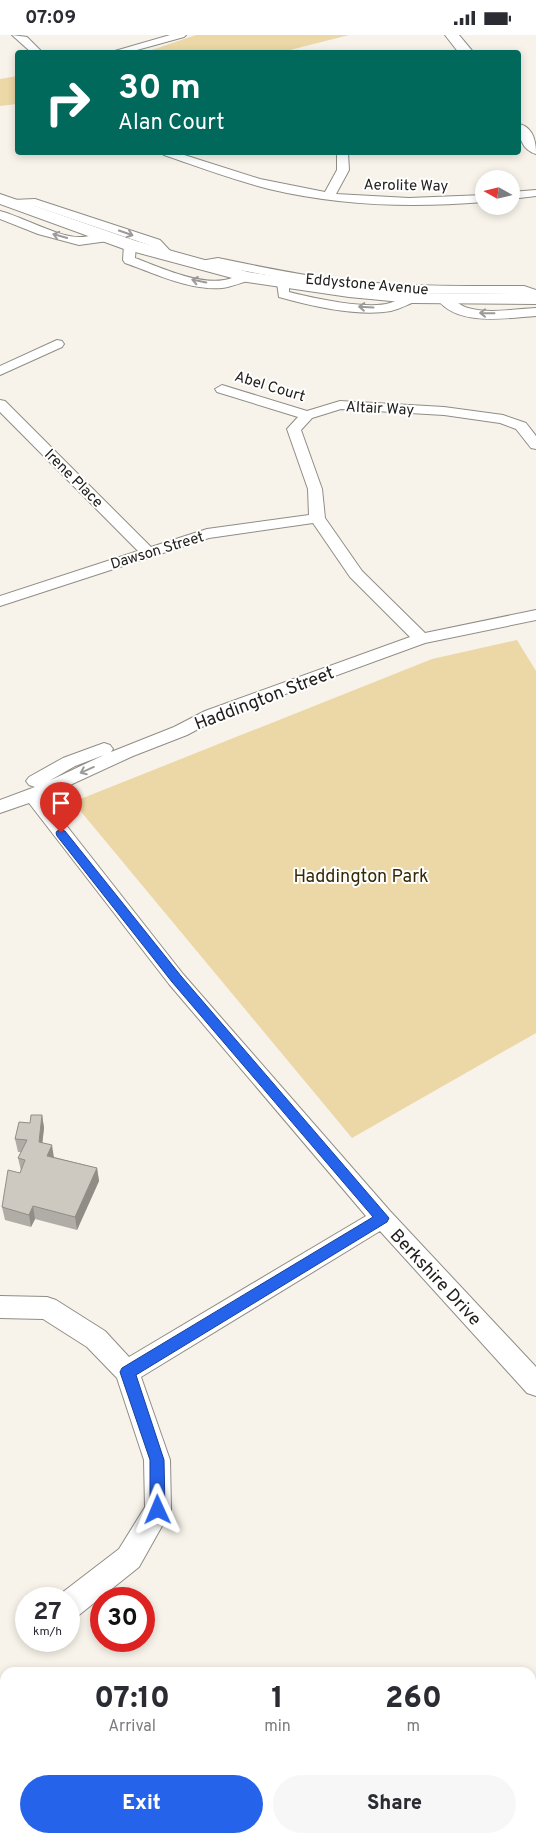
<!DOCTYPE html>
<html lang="en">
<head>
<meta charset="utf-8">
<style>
  :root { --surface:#fff; --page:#f7f7f7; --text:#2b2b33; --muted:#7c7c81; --accent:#2563eb }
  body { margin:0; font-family:Overpass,sans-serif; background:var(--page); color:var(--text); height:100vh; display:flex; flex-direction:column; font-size:19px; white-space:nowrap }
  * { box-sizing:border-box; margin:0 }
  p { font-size:16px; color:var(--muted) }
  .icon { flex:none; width:28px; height:28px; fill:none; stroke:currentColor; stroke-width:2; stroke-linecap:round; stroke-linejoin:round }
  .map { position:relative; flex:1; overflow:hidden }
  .sheet { position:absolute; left:0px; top:1632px; width:536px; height:176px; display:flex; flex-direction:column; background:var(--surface); border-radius:15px 15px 0 0; box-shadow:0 2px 8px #0003 }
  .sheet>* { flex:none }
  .guide { position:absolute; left:15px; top:15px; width:506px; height:105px; border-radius:5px; box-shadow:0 2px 8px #0003; background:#00695c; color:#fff; overflow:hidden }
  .needle { width:32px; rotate:278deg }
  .fabs { position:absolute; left:475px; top:135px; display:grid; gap:10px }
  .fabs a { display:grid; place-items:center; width:45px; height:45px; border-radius:50%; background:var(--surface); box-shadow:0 2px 8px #0003; font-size:25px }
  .speed { position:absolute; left:15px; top:1552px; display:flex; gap:10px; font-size:25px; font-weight:700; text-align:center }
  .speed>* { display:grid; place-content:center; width:65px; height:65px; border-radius:50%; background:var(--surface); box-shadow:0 2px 8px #0003; line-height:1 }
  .speed small { font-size:12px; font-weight:400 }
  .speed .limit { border:8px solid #d22; background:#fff; color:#111 }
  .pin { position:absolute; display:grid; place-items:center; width:42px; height:42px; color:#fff; margin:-51px -21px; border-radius:50% 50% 50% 0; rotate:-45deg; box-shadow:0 0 5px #0007 }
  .pin .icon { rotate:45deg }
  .me { position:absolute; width:55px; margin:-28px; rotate:359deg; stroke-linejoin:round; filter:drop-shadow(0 0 4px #0008) }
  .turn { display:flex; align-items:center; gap:18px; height:105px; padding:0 20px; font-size:22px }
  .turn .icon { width:65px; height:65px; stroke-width:2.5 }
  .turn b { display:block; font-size:35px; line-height:42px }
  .eta { display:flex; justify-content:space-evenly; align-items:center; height:85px; text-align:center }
  .eta b { font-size:30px; font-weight:800; line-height:35px }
  .cta { display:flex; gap:10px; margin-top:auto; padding:10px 20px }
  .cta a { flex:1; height:58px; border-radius:30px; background:var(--accent); color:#fff; font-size:20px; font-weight:800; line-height:58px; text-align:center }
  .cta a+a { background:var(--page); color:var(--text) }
  .status { display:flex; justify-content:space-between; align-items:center; height:35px; padding:0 25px; background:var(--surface); direction:ltr }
  .status svg { height:14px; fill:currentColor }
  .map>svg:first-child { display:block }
</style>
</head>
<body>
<div class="status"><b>07:09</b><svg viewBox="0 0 49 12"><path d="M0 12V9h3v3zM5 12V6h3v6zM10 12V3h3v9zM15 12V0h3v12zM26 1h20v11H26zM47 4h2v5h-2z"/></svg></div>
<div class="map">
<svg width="536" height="1808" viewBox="0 0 536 1808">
  <rect width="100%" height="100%" fill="#f7f3ea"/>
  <g fill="#ecd7a6">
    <polygon points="196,0 349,0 282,17 146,17"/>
    <polygon points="17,41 17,69 0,71 0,44"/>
    <polygon points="517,605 536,636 536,998 352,1103 73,767 432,624"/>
  </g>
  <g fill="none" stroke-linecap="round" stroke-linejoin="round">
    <defs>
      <g id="street">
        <polygon points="12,0 27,2 43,18 32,18"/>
        <polygon points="170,0 186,0 184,2 126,18 108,18"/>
        <path d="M162,118H178L260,144L325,157L337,135V118H348L349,135L336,159L409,163L484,160V167C412,173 340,171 269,154C233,145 199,132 164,120Z"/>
        <polygon points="536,155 536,161 511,164 511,157"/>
        <polygon points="35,164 160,205 175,221 173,224 165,224 152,211 34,171 12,173 6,169 12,165"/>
        <path d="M0,176C23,182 59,203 81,202C91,202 107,194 114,202L108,206L79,210L38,199L0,184Z"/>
        <path d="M130,206L136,210L135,223C159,232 198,250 224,245C232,244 239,240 247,238L253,242L251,245C242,247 232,252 222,253C190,256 154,238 125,228L123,225L124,210Z"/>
        <path d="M218,223C252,230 285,237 319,242C387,252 456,251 524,251L536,255V264L522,259L410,258L372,255L320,250L218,231L198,234L192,230L194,227Z"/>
        <path d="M283,244L289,248V257C313,263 367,275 390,268C398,266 404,261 412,259L418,263L417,266C408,269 400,274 391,276C358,282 311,271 279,262L277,248Z"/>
        <path d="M443,260C452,262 458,270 468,273C489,279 514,274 536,273V281C506,283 458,292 437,264L438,261Z"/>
        <polygon points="57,305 62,306 64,309 62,312 0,340 0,331"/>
        <path d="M222,350L307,376L340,366L444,372L503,380L526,388L536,401V414L531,413L516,394L500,388L444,380L341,374L312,383L301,395L322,454L325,483L362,536L425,598L536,575V585L425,608L217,684L187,700L133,721L44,762L183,939L390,1176L536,1332V1361L527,1358L380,1196L141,1342L170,1425L171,1475L139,1532L79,1580L69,1584V1564H58L59,1560L119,1514L145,1472L144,1425L117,1343L87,1312L43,1284L0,1283V1261L47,1262L56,1265L105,1296L129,1322L366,1181L169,949L29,768L0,778V765L35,752L29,750L26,746L29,742L63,723L104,708L110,710L113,714L111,717L174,692L205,676L410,602L350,542L313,488L209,503L0,571V561L138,516L0,377V365L5,366L151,512L207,494L309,480L308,454L287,394L298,382L217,357L215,354ZM104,720L49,746L75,731Z"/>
      </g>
      <g id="secondary">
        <polygon points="445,0 459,0 474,18 459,18"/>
        <path d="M519,89C533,92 536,106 536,119C522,115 518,101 519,89Z"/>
        <polygon points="0,159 136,206 248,237 349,252 412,258 536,259 536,269 412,268 349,262 247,247 124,214 0,169"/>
      </g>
    </defs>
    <use href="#street" stroke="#908d85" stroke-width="2"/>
    <use href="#secondary" stroke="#908d85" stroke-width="2"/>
    <use href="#street" fill="#fff" fill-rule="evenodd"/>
    <use href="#secondary" fill="#fff" fill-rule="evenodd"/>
  </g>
  <polygon fill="#b0ada6" points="42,1080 44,1093 42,1108 54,1122 97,1133 99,1146 77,1195 35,1184 31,1192 5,1185 2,1172 21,1136 18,1123 21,1117 18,1117 15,1104 30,1088"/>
  <g fill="#908d87">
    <polygon points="42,1080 44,1093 41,1120 39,1107"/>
    <polygon points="52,1110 54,1123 47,1121"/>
    <polygon points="97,1133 99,1146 77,1195 75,1182"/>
    <polygon points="33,1171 35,1184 31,1192 29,1180"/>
  </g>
  <polygon fill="#cdc9c1" stroke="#908d87" points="31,1080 42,1080 39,1107 52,1110 47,1121 97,1133 75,1182 33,1171 29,1180 2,1172 8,1135 20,1138 25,1125 18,1123 27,1105 15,1104 19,1087 30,1088"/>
  <defs><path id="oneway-shaft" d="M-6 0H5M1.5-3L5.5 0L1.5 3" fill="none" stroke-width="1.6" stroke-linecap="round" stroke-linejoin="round" transform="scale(1.25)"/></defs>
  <g stroke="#9c9b99">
    <use href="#oneway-shaft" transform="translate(126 198) rotate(19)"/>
    <use href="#oneway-shaft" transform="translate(60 201) rotate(-164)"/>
    <use href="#oneway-shaft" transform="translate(199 246) rotate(-168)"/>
    <use href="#oneway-shaft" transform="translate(366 272) rotate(-177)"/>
    <use href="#oneway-shaft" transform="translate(487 278) rotate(-179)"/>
    <use href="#oneway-shaft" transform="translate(87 735) rotate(156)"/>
  </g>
  <polygon fill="#2563eb" stroke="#184099" points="61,795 65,796 181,941 389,1183 387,1187 136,1340 164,1425 165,1475 163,1480 158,1482 152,1480 150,1475 150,1425 120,1337 122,1333 373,1182 172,947 57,801 56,798 57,796"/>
  <g text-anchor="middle" stroke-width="4" stroke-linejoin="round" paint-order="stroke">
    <g font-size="15" fill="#22201d" stroke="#fff">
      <text transform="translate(406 150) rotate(1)" y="5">Aerolite Way</text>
      <text transform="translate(367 249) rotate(5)" y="5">Eddystone Avenue</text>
      <text transform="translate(270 351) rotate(17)" y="5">Abel Court</text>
      <text transform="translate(380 373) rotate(3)" y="5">Altair Way</text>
      <text transform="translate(74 443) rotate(45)" y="5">Irene Place</text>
      <text transform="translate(157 515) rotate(-17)" y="5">Dawson Street</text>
    </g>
    <g font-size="18" fill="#22201d" stroke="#fff">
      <text transform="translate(264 663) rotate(-21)" y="6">Haddington Street</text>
      <text transform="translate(436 1242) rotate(47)" y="6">Berkshire Drive</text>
    </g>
    <g font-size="18" fill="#372903" stroke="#fff">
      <text x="361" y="847">Haddington Park</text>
    </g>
  </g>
</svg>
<div class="fabs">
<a><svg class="needle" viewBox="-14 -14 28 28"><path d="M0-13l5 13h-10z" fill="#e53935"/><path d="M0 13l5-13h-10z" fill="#7c7c81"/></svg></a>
</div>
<div class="speed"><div>27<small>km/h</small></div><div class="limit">30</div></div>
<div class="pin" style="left:61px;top:798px;background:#d93025"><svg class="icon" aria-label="arrive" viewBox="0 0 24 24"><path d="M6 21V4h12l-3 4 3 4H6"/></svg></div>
<svg class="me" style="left:158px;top:1475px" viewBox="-20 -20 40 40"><path d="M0-17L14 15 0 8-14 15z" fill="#2563eb" stroke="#fff" stroke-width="4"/></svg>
<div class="guide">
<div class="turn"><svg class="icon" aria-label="right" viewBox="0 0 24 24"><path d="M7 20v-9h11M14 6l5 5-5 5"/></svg><div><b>30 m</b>Alan Court</div></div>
</div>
<section class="sheet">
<div class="eta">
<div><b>07:10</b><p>Arrival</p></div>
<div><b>1</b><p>min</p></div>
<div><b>260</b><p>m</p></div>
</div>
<div class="cta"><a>Exit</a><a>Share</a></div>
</section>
</div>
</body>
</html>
